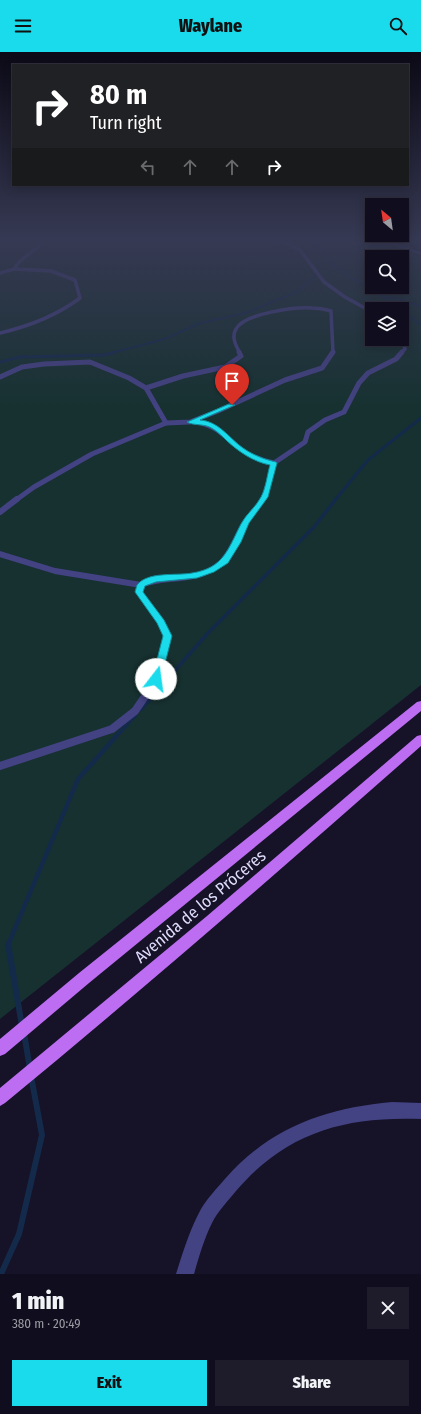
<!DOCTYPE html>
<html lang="en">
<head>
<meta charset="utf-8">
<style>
  :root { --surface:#100e1e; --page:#1e1c2b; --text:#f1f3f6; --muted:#9c9ca4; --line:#302e3c; --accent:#19dbeb }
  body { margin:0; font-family:"Fira Sans Condensed",sans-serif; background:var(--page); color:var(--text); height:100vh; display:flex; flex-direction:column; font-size:15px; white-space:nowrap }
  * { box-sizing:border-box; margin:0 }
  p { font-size:13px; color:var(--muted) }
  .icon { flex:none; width:22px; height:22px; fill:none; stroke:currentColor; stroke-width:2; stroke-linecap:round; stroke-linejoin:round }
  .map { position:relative; height:1222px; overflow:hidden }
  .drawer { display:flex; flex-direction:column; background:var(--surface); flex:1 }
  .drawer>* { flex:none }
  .hud { position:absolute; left:12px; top:12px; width:397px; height:122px; border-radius:0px; box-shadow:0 2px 10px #0003,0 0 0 1px var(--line); background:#202124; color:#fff; overflow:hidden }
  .needle { width:26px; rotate:331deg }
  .buttons { position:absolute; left:365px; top:146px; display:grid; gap:8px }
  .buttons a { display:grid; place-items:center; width:44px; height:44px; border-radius:0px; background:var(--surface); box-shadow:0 2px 10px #0003,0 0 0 1px var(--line); font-size:20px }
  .pin { position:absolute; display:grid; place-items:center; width:34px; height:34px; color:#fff; margin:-41px -17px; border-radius:50% 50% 50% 0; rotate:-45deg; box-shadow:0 0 4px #0007 }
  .pin .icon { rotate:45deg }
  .me { position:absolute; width:44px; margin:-22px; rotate:15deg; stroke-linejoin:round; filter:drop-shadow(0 0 3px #0008) }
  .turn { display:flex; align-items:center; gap:14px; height:84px; padding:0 12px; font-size:18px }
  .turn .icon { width:52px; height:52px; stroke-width:2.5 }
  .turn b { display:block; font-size:28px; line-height:34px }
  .lanes { display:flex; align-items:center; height:38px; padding:0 12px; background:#0003; justify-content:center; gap:20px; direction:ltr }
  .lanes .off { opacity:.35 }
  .round { display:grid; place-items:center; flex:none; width:42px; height:42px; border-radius:0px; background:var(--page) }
  .head { display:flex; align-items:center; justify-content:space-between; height:68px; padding:0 12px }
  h1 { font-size:24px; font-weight:800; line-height:30px }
  .cta { display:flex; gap:8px; margin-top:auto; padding:8px 12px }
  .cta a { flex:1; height:46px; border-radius:0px; background:var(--accent); color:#111; font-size:16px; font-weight:800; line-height:46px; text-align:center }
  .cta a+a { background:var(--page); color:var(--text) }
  header { display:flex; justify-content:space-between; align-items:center; height:52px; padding:0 12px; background:var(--accent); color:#111; font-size:18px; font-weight:800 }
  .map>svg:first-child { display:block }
</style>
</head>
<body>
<header><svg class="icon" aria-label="menu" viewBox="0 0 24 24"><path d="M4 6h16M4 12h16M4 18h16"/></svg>Waylane<svg class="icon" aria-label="search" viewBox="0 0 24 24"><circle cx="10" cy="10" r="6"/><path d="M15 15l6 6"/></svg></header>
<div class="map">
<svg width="421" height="1222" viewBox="0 0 421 1222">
  <rect width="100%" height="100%" fill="#161228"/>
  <path fill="#163130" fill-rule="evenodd" d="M0,188H373L421,204V633L0,967ZM372,205H402V235H372ZM372,257H402V287H372Z"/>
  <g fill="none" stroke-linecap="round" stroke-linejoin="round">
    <g stroke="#142a4b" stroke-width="2">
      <path d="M312,188C322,196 327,209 337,216C358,231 381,241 401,257"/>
      <polyline points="387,244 421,254"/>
      <polyline points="402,258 421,273"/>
      <polyline points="111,301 165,287 200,271 246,261 297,240 317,222"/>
    </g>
    <g stroke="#142a4b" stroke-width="3">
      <polyline points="0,310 20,305 104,303 115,300"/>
      <polyline points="335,448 368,408 421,366"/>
    </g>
    <polyline stroke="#142a4b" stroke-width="3.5" points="155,641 207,582 314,475 336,447"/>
    <g stroke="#142a4b" stroke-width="4.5">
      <polyline points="141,657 156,640"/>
      <polyline points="8,893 78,727 136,662"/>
    </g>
    <g stroke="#142a4b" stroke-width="6">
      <polyline points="8,892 22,974"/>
      <polyline points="24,981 30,1017"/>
      <polyline points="1,1222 19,1182 42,1083 31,1024"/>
    </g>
    <g stroke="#434283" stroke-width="3.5">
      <polyline points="280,188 300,198 324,230 345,245 372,260"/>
      <path d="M0,221L14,217C21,204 36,200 44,188"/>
      <path d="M0,281C30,274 56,264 80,246L75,228L51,219L14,217"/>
      <path d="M240,301C236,294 231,285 236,277C245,261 295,255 312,256C319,256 325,257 331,259L333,301"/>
      <polyline points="401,301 405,297 402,285"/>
    </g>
    <g stroke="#434283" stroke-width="5">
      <polyline points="0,325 22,315 44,312 90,310 129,326 146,336 183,324 225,315 241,304 239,300"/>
      <polyline points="146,336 166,371"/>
      <path d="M194,370C216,372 226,386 242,398C252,405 263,409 274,411"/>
      <polyline points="16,448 34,435 92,402 166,371 190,370 218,359 285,328 322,316 333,300"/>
      <polyline points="263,448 274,411 305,390 308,380 325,368 344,360 359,331 368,321 396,307 402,300"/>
    </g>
    <g stroke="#434283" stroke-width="6">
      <polyline points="0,460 17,447"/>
      <path d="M0,502L55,519L141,533C158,526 175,528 193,524C226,518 230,498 244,472C250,463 258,456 263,447"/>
      <polyline points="141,533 139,540 161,570 168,584 157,627 147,641"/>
    </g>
    <polyline stroke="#434283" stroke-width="8" points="0,714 112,677 135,659 148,640"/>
    <g fill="#434283" fill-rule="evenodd">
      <polygon points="377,188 384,188 421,200 421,203"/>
      <path d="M392,1050L421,1051V1067C346,1064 286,1080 236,1139C228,1149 218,1159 212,1171C204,1187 199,1205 194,1222H176C183,1200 190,1177 201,1157C207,1147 216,1137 224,1128C269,1076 325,1056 392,1050Z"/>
    </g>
    <g fill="#bd6df2" fill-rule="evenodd">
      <polygon points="421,649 421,659 89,931 5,1002 0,1004 0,987 79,921 417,650"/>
      <path d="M421,683V694C284,815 146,935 5,1051L0,1054V1036L207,864L417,684Z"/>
    </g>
  </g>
  <linearGradient id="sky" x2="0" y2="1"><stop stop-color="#0c0a16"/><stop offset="0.52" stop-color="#363953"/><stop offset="1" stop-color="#363953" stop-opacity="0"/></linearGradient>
  <rect width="421" height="359" fill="url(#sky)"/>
  <path fill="#19dbeb" stroke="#108e99" d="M229,352L235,353L200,368C217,369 227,383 239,393C250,402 263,407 276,410L277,411L268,445L249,471L241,490L228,511L214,520L197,526L156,530L145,534L143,540L164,568L172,584L161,627L156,630L152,627L163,584L157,571L135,540L137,533C148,519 176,524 192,521C224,516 228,497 241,472C246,462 256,455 261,445C266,436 267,423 270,413C254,410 239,400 227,389C223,385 218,380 213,377C205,371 193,374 187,370Z"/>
  <g text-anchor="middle" stroke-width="4" stroke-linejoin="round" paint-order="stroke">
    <g font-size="17" fill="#dfdcfc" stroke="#161228">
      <text transform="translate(200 854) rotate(-40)" y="6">Avenida de los Próceres</text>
    </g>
  </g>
</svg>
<div class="buttons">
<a><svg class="needle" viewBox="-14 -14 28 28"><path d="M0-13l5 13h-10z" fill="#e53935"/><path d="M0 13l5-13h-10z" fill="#9c9ca4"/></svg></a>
<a><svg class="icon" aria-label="search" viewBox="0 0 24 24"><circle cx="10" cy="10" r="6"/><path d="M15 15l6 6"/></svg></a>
<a><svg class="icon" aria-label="layers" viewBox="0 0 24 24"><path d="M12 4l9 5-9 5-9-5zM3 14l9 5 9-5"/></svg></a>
</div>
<div class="pin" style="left:232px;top:353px;background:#d93025"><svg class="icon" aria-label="arrive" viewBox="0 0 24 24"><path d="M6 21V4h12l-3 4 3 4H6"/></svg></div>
<svg class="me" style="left:156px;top:627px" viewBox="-20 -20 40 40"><circle r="19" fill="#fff"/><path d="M0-13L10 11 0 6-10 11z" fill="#19dbeb"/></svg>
<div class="hud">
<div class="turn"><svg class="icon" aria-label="right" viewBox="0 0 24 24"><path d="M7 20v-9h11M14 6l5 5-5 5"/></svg><div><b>80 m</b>Turn right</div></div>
<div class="lanes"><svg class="icon off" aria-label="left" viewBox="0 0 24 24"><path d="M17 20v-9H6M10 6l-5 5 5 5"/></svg><svg class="icon off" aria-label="ahead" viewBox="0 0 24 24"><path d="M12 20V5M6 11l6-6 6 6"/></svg><svg class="icon off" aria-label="ahead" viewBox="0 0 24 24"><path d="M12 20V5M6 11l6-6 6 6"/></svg><svg class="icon" aria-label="right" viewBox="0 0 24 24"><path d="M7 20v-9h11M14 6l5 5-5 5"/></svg></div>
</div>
</div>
<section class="drawer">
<div class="head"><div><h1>1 min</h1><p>380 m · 20:49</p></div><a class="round"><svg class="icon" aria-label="close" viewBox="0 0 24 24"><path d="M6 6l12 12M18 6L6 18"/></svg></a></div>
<div class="cta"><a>Exit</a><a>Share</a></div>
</section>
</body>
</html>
